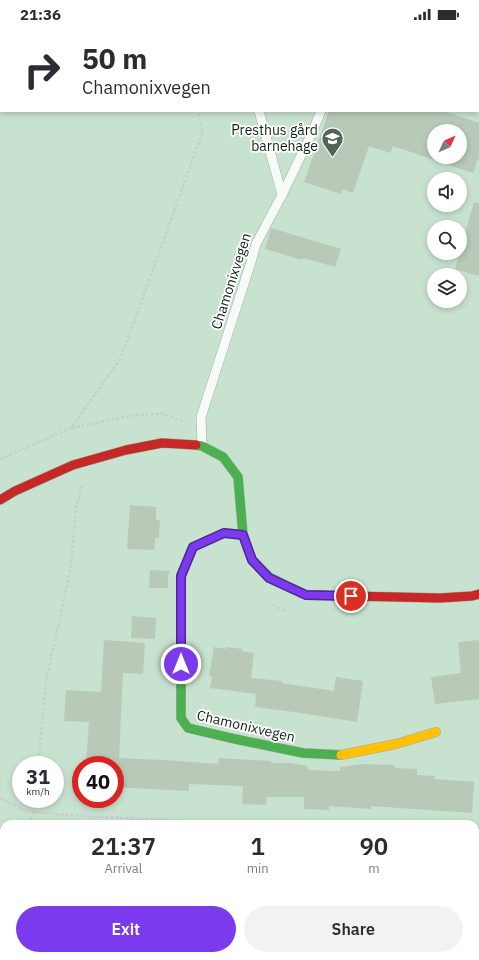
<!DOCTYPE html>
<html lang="en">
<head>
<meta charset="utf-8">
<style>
  :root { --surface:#fff; --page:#f2f2f3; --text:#2b2b33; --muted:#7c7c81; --accent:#7c3aed }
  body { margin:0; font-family:"IBM Plex Sans",sans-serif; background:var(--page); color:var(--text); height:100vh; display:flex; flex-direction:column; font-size:15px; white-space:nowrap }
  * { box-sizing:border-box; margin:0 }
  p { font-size:13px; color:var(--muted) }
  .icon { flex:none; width:22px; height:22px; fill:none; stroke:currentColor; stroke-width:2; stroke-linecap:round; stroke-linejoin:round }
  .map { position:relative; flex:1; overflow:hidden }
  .side { position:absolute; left:0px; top:792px; width:479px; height:140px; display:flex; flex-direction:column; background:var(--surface); border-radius:12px 12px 0 0; box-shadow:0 2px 6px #0003 }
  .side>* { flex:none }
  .guide { position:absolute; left:0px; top:0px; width:479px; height:84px; box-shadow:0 2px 6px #0003; background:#fff; color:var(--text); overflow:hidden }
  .needle { width:26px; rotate:46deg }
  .tools { position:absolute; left:427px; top:96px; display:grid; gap:8px }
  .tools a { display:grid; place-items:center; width:40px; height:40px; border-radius:50%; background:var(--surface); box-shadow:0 2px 6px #0003; font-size:20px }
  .speed { position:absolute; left:12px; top:728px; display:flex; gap:8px; font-size:20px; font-weight:700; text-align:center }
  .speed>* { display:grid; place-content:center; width:52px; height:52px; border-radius:50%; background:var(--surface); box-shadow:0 2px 6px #0003; line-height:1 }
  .speed small { font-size:10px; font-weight:400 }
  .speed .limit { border:6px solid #d22; background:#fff; color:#111 }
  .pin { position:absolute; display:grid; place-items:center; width:34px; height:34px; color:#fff; margin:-17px; border:2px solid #fff; border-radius:50%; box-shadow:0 1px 4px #0007 }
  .me { position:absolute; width:44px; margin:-22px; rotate:0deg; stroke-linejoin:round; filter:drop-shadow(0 0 3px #0008) }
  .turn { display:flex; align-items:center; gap:14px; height:84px; padding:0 16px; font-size:18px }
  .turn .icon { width:52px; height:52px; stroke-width:2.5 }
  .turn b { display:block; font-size:28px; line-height:34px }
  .eta { display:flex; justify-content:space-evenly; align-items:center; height:68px; text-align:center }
  .eta b { font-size:24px; font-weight:600; line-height:28px }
  .primary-button { display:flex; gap:8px; margin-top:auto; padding:8px 16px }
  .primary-button a { flex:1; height:46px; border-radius:24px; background:var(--accent); color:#fff; font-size:16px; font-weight:600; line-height:46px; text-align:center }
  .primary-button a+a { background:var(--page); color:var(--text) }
  .status { display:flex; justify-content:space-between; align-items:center; height:28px; padding:0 20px; background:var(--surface); direction:ltr }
  .status svg { height:11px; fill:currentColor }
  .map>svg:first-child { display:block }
</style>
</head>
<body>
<div class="status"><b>21:36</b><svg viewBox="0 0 49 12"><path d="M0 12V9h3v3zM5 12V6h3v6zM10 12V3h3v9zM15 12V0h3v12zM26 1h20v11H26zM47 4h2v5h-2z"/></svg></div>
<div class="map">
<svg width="479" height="932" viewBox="0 0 479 932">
  <rect width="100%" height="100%" fill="#c8e2d0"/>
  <g fill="#b8c9b8" fill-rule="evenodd">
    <path d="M329,83H444L479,95V128L473,145L393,118L390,125L369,118L353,165L343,161L341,166L304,154ZM434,103H460V129H434Z"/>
    <polygon points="474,174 479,175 479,248 455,241"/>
    <polygon points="271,200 341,221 335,239 303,230 302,232 265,221"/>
    <polygon points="130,477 156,479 156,492 160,492 159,510 155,510 154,522 127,521"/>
    <polygon points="150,542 170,543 168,548 168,560 149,560"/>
    <polygon points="132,588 156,590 155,611 131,610"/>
    <polygon points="104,612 145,615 143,646 123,645 119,730 165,732 218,736 219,730 271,733 271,735 290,735 308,738 308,742 340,743 340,739 363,736 395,737 395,740 417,741 417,747 435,748 435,751 474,754 472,785 371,778 371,781 329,778 329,782 304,781 304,769 267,769 266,777 242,776 243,758 189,756 189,763 115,759 115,737 86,737 89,694 64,693 66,662 101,664"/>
    <polygon points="479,612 479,671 435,676 431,649 461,645 458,614"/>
    <polygon points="214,619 226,621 226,619 243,621 242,623 254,625 251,650 282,653 282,655 334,663 336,649 363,653 357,694 294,684 255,679 256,666 210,660 212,648 209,648"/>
  </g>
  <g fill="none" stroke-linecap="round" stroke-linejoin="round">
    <defs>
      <g id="lane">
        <polyline points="138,0 141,1"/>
        <polyline points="478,57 479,57"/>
        <polyline points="259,83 282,167"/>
        <polyline points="202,418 201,389 251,234 256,216 282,167 311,107 321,83"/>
      </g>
      <g id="street">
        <polyline points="0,862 4,862"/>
        <polyline points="379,928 379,932"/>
        <polyline points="470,928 471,932"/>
      </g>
      <g id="fast">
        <polyline points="196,417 202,418 223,429 238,449 243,507 252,532 269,549 289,559"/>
        <polyline points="243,507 224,505 193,519 181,548 181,690 188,700 235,711 303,725 341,727"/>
      </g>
      <polyline id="slow" points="341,727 396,716 436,704"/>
      <g id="jam">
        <polyline points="0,472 15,463 73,437 126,422 162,415 196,417"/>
        <polyline points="289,559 306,567 440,570 472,568 479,566"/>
      </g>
    </defs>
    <use href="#lane" stroke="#9bafa1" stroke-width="10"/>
    <use href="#street" stroke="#9bafa1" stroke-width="18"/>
    <use href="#fast" stroke="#9bafa1" stroke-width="10"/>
    <use href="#slow" stroke="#9bafa1" stroke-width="10"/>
    <use href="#jam" stroke="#9bafa1" stroke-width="10"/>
    <g stroke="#c7cfca" stroke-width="2.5" stroke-dasharray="3 2" stroke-linecap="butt">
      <polyline points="24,1 25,0"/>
      <polyline points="90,1 93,0"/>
      <polyline points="0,32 1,31"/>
      <polyline points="0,69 1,68"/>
      <polyline points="72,400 135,387 163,386 182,393"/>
      <polyline points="0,431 71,400 121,330 203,103 197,83"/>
      <polyline points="273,577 283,582 287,583"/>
      <polyline points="38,737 46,653 71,539 76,480 81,461 81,457"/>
      <polyline points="0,770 25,783 34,784 35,771"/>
      <polyline points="28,796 34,784 53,786 235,796"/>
      <polyline points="475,812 479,812"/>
      <polyline points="475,824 479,826"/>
      <polyline points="160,928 160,932"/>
      <polyline points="239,928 239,932"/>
      <polyline points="45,932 46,928"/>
    </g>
    <use href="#lane" stroke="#f7fbf8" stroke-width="9"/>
    <use href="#street" stroke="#f7fbf8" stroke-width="17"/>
    <use href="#fast" stroke="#4caf50" stroke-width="9"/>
    <use href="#slow" stroke="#ffc107" stroke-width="9"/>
    <use href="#jam" stroke="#c62828" stroke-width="9"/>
  </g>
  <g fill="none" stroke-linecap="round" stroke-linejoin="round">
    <defs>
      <polyline id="route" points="181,636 181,548 193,519 224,505 243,507 252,532 269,550 306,567 351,568"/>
    </defs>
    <use href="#route" stroke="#51269a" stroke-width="10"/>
    <use href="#route" stroke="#7c3aed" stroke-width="7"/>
  </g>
  <defs>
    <symbol id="school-pin" viewBox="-11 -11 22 30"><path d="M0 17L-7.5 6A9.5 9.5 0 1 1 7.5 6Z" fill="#506556" stroke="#fff"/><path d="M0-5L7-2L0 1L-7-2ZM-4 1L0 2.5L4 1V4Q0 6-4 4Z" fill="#fff"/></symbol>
  </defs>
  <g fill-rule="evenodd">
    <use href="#school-pin" x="320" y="98" width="25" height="34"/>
  </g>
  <g text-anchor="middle" stroke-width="3.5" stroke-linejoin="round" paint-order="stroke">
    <g font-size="14" fill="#0f2115" stroke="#fff" text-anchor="end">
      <text x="318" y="107">Presthus gård<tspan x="318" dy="16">barnehage</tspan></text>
    </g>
    <g font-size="14" fill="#0f2115" stroke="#fff">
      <text transform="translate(231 253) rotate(-72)" y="5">Chamonixvegen</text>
      <text transform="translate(246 698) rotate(13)" y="5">Chamonixvegen</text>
    </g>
  </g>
</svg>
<div class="tools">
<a><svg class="needle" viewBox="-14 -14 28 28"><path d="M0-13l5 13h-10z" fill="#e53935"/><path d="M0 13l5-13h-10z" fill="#7c7c81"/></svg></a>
<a><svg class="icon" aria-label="sound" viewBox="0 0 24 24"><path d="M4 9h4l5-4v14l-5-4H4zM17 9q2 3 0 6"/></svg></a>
<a><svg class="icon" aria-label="search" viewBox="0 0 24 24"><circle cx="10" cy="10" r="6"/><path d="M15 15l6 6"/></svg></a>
<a><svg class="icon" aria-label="layers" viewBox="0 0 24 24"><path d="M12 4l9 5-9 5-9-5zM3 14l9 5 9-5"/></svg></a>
</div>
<div class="speed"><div>31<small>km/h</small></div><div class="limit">40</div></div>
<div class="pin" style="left:351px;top:568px;background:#d93025"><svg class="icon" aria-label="arrive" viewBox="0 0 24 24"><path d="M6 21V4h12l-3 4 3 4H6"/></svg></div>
<svg class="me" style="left:181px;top:636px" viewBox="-20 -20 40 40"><circle r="17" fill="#7c3aed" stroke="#fff" stroke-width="3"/><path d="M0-11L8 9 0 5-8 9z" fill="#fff"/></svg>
<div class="guide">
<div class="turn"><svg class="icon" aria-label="right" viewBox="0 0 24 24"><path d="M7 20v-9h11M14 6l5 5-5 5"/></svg><div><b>50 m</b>Chamonixvegen</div></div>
</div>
<section class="side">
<div class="eta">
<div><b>21:37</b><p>Arrival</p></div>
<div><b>1</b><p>min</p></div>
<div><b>90</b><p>m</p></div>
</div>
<div class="primary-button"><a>Exit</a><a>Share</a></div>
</section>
</div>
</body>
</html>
